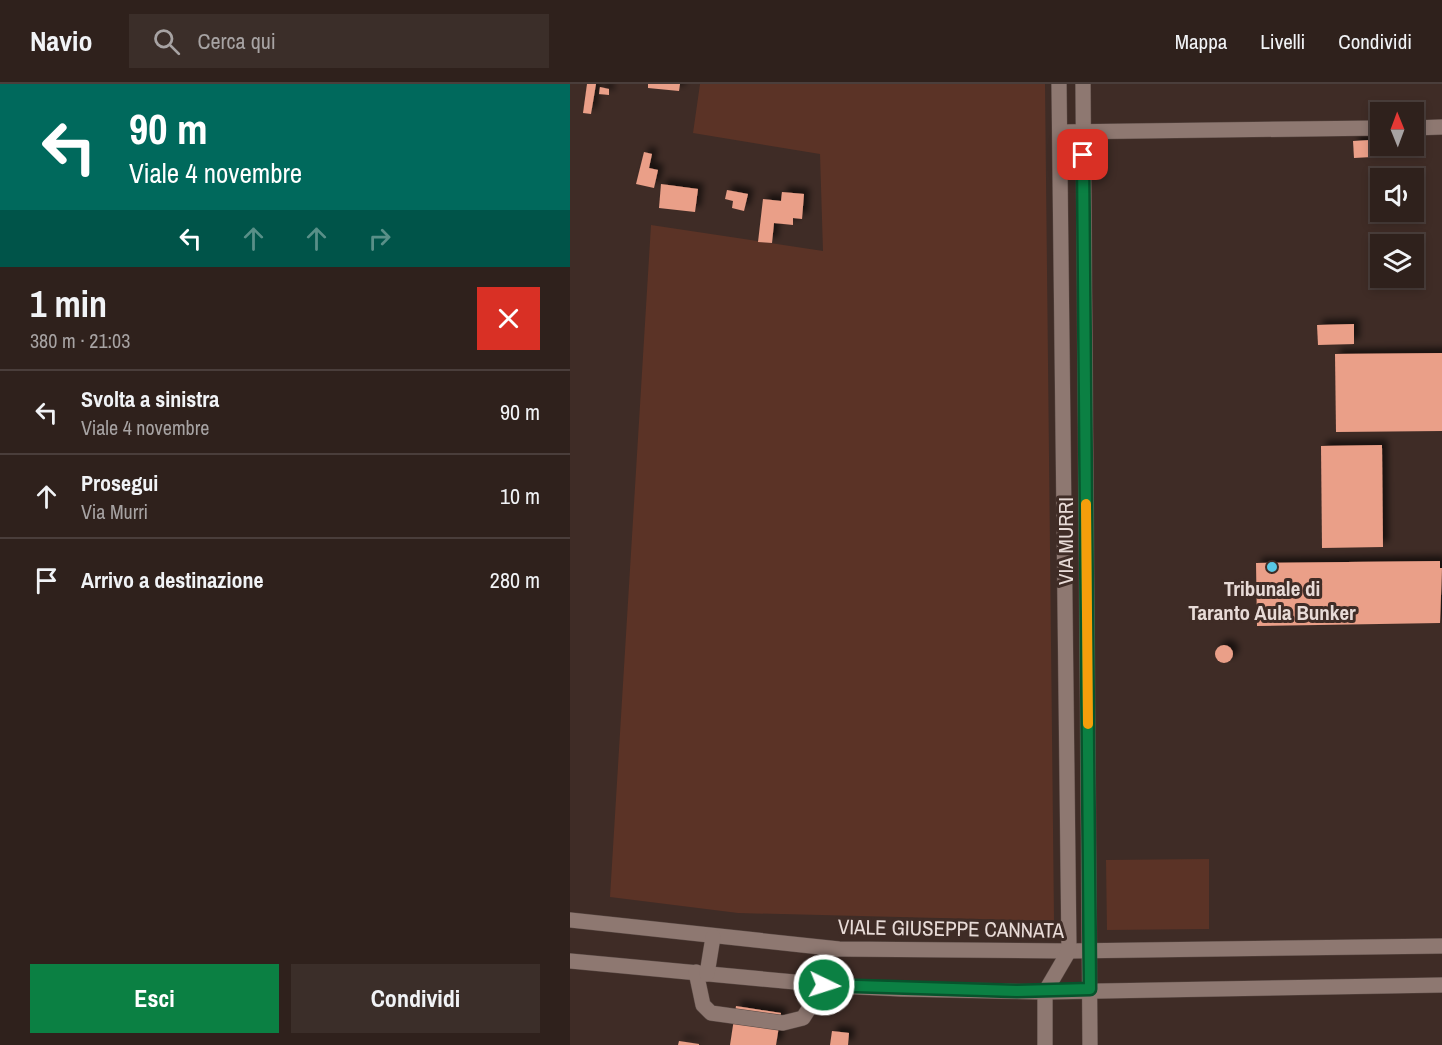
<!DOCTYPE html>
<html lang="it">
<head>
<meta charset="utf-8">
<style>
  :root { --surface:#2f211c; --page:#3b2e29; --text:#f1f3f6; --muted:#a7a3a3; --line:#4a3e3b; --accent:#0b8043 }
  body { margin:0; font-family:"Archivo Narrow",sans-serif; background:var(--page); color:var(--text); height:100vh; display:flex; flex-direction:column; font-size:22px; white-space:nowrap }
  * { box-sizing:border-box; margin:0 }
  p { font-size:20px; color:var(--muted) }
  .icon { flex:none; width:33px; height:33px; fill:none; stroke:currentColor; stroke-width:2; stroke-linecap:round; stroke-linejoin:round }
  .map { position:relative; flex:1; overflow:hidden }
  .details { display:flex; flex-direction:column; background:var(--surface); width:570px }
  .details>* { flex:none }
  .hud { background:#00695c; color:#fff; overflow:hidden }
  .needle { width:39px; rotate:359deg }
  .controls { position:absolute; left:800px; top:18px; display:grid; gap:12px }
  .controls a { display:grid; place-items:center; width:54px; height:54px; border-radius:0px; background:var(--surface); box-shadow:0 3px 9px #0003,0 0 0 2px var(--line); font-size:30px }
  .pin { position:absolute; display:grid; place-items:center; width:51px; height:51px; color:#fff; margin:-26px; border-radius:12px; box-shadow:0 3px 9px #0006 }
  .me { position:absolute; width:66px; margin:-33px; rotate:94deg; stroke-linejoin:round; filter:drop-shadow(0 0 4px #0008) }
  .turn { display:flex; align-items:center; gap:21px; height:126px; padding:0 30px; font-size:27px }
  .turn .icon { width:78px; height:78px; stroke-width:2.5 }
  .turn b { display:block; font-size:42px; line-height:51px }
  .lanes { display:flex; align-items:center; height:57px; padding:0 30px; background:#0003; justify-content:center; gap:30px; direction:ltr }
  .lanes .off { opacity:.35 }
  .round { display:grid; place-items:center; flex:none; width:63px; height:63px; border-radius:0px; background:var(--page) }
  .overview { display:flex; align-items:center; justify-content:space-between; height:102px; padding:0 30px }
  h1 { font-size:36px; font-weight:800; line-height:45px }
  .action { display:flex; gap:12px; margin-top:auto; padding:12px 30px }
  .action a { flex:1; height:69px; border-radius:0px; background:var(--accent); color:#fff; font-size:24px; font-weight:800; line-height:69px; text-align:center }
  .action a+a { background:var(--page); color:var(--text) }
  ul { padding:0; list-style:none }
  li { display:flex; align-items:center; gap:18px; height:84px; padding:0 30px; border-top:2px solid var(--line) }
  li div { flex:1 }
  li b { display:block; font-size:22px }
  li em { font-style:normal }
  header { display:flex; align-items:center; gap:36px; box-sizing:border-box; height:84px; padding:0 30px; background:var(--surface); border-bottom:2px solid var(--line) }
  header strong { font-size:28px }
  nav { display:flex; gap:33px; margin-inline-start:auto; font-size:21px }
  .search { width:420px; height:54px; background:var(--page); display:flex; align-items:center; gap:15px; box-sizing:border-box; padding:0 21px; border-radius:0px; color:var(--muted); font-size:22px }
  main { display:flex; flex:1; min-height:0 }
  .map>svg:first-child { display:block }
</style>
</head>
<body>
<header>
<strong>Navio</strong>
<div class="search"><svg class="icon" aria-label="search" viewBox="0 0 24 24"><circle cx="10" cy="10" r="6"/><path d="M15 15l6 6"/></svg>Cerca qui</div>
<nav><a>Mappa</a><a>Livelli</a><a>Condividi</a></nav>
</header>
<main>
<section class="details">
<div class="hud">
<div class="turn"><svg class="icon" aria-label="left" viewBox="0 0 24 24"><path d="M17 20v-9H6M10 6l-5 5 5 5"/></svg><div><b>90 m</b>Viale 4 novembre</div></div>
<div class="lanes"><svg class="icon" aria-label="left" viewBox="0 0 24 24"><path d="M17 20v-9H6M10 6l-5 5 5 5"/></svg><svg class="icon off" aria-label="ahead" viewBox="0 0 24 24"><path d="M12 20V5M6 11l6-6 6 6"/></svg><svg class="icon off" aria-label="ahead" viewBox="0 0 24 24"><path d="M12 20V5M6 11l6-6 6 6"/></svg><svg class="icon off" aria-label="right" viewBox="0 0 24 24"><path d="M7 20v-9h11M14 6l5 5-5 5"/></svg></div>
</div>
<div class="overview"><div><h1>1 min</h1><p>380 m · 21:03</p></div><a class="round" style="background:#d93025;color:#fff"><svg class="icon" aria-label="close" viewBox="0 0 24 24"><path d="M6 6l12 12M18 6L6 18"/></svg></a></div>
<ul>
<li><svg class="icon" aria-label="left" viewBox="0 0 24 24"><path d="M17 20v-9H6M10 6l-5 5 5 5"/></svg><div><b>Svolta a sinistra</b><p>Viale 4 novembre</p></div><em>90 m</em></li>
<li><svg class="icon" aria-label="ahead" viewBox="0 0 24 24"><path d="M12 20V5M6 11l6-6 6 6"/></svg><div><b>Prosegui</b><p>Via Murri</p></div><em>10 m</em></li>
<li><svg class="icon" aria-label="arrive" viewBox="0 0 24 24"><path d="M6 21V4h12l-3 4 3 4H6"/></svg><div><b>Arrivo a destinazione</b></div><em>280 m</em></li>
</ul>
<div class="action"><a>Esci</a><a>Condividi</a></div>
</section>
<div class="map">
<svg width="872" height="961" viewBox="0 0 872 961">
  <defs>
    <filter id="shadow"><feDropShadow dx="5.5" dy="-5.5" stdDeviation="3" flood-color="#0009"/></filter>
  </defs>
  <rect width="100%" height="100%" fill="#3f2c26"/>
  <g fill="#5b3326">
    <polygon points="130,0 475,0 484,837 168,829 40,813 81,141 253,167 250,70 123,49"/>
    <polygon points="639,775 639,845 537,846 536,776"/>
  </g>
  <g fill="#ea9f88" filter="url(#shadow)">
    <polygon points="17,0 26,0 21,30 13,29"/>
    <polygon points="78,0 110,0 109,7 78,4"/>
    <polygon points="30,3 39,5 39,11 29,10"/>
    <polygon points="801,56 802,73 784,74 783,57"/>
    <polygon points="74,68 82,70 79,84 88,86 84,104 66,100"/>
    <polygon points="91,100 128,105 125,128 89,124"/>
    <polygon points="157,106 178,110 174,127 162,124 163,117 155,115"/>
    <polygon points="212,108 234,110 232,135 223,134 223,141 204,139 202,159 188,158 193,115 211,117"/>
    <polygon points="784,240 784,260 748,261 747,241"/>
    <polygon points="872,269 872,347 766,348 765,270"/>
    <polygon points="812,361 813,463 752,464 751,362"/>
    <polygon points="870,477 870,484 872,484 870,539 687,542 686,479"/>
    <circle cx="654" cy="570" r="9"/>
    <polygon points="166,922 211,929 206,961 160,961"/>
    <polygon points="262,947 279,949 278,961 260,961"/>
    <polygon points="109,957 129,960 129,961 108,961"/>
  </g>
  <g fill="none" stroke-linecap="round" stroke-linejoin="round">
    <defs>
      <g id="minor">
        <polyline points="513,0 520,961"/>
        <polyline points="843,44 872,43"/>
        <polyline points="490,48 810,44"/>
        <polyline points="0,836 269,865 499,867 872,862"/>
        <polyline points="0,877 268,902 331,905 475,908 872,901"/>
        <polyline points="126,888 133,921 141,929 213,939 233,934 254,901"/>
        <polyline points="137,890 143,853"/>
        <polyline points="475,961 475,908 499,867 489,0"/>
      </g>
    </defs>
    <use href="#minor" stroke="#584843" stroke-width="16"/>
    <use href="#minor" stroke="#8e7871" stroke-width="15"/>
  </g>
  <g fill="none" stroke-linecap="round" stroke-linejoin="round">
    <defs>
      <polyline id="route" points="254,901 447,907 520,905 513,71"/>
    </defs>
    <use href="#route" stroke="#07532c" stroke-width="15"/>
    <use href="#route" stroke="#0b8043" stroke-width="10"/>
    <polyline stroke="#f59e0b" stroke-width="10" points="516,420 518,640"/>
  </g>
  <circle fill="#59c8e5" stroke="#3f2c26" stroke-width="2" cx="702" cy="483" r="6"/>
  <g text-anchor="middle" stroke-width="6" stroke-linejoin="round" paint-order="stroke">
    <g font-size="21" fill="#e8dbd7" stroke="#3f2c26">
      <text transform="translate(496 457) rotate(-90)" y="7">VIA MURRI</text>
      <text transform="translate(381 845) rotate(1)" y="7">VIALE GIUSEPPE CANNATA</text>
    </g>
    <g font-size="21" font-weight="bold" fill="#e8dbd7" stroke="#3f2c26">
      <text x="702" y="512">Tribunale di<tspan x="702" dy="24">Taranto Aula Bunker</tspan></text>
    </g>
  </g>
</svg>
<div class="controls">
<a><svg class="needle" viewBox="-14 -14 28 28"><path d="M0-13l5 13h-10z" fill="#e53935"/><path d="M0 13l5-13h-10z" fill="#a7a3a3"/></svg></a>
<a><svg class="icon" aria-label="sound" viewBox="0 0 24 24"><path d="M4 9h4l5-4v14l-5-4H4zM17 9q2 3 0 6"/></svg></a>
<a><svg class="icon" aria-label="layers" viewBox="0 0 24 24"><path d="M12 4l9 5-9 5-9-5zM3 14l9 5 9-5"/></svg></a>
</div>
<div class="pin" style="left:513px;top:71px;background:#d93025"><svg class="icon" aria-label="arrive" viewBox="0 0 24 24"><path d="M6 21V4h12l-3 4 3 4H6"/></svg></div>
<svg class="me" style="left:254px;top:901px" viewBox="-20 -20 40 40"><circle r="17" fill="#0b8043" stroke="#fff" stroke-width="3"/><path d="M0-11L8 9 0 5-8 9z" fill="#fff"/></svg>
</div>
</main>
</body>
</html>
